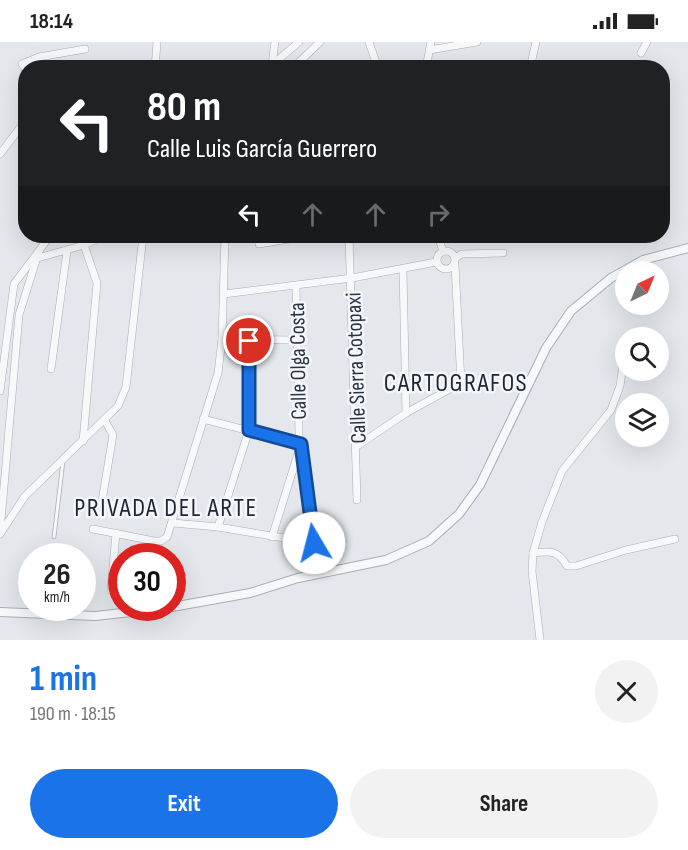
<!DOCTYPE html>
<html lang="en">
<head>
<meta charset="utf-8">
<style>
  :root { --surface:#fff; --page:#f2f2f2; --text:#222; --muted:#767676; --accent:#1a73e8 }
  body { margin:0; font-family:"Sofia Sans Condensed",sans-serif; background:var(--page); color:var(--text); height:100vh; display:flex; flex-direction:column; font-size:22px; white-space:nowrap }
  * { box-sizing:border-box; margin:0 }
  p { font-size:20px; color:var(--muted) }
  .icon { flex:none; width:33px; height:33px; fill:none; stroke:currentColor; stroke-width:2; stroke-linecap:round; stroke-linejoin:round }
  .map { position:relative; height:598px; overflow:hidden }
  .side { display:flex; flex-direction:column; background:var(--surface); flex:1 }
  .side>* { flex:none }
  .guide { position:absolute; left:18px; top:18px; width:652px; height:183px; border-radius:24px; box-shadow:0 6px 24px #0002; background:#202124; color:#fff; overflow:hidden }
  .needle { width:39px; rotate:43deg }
  .tools { position:absolute; left:615px; top:219px; display:grid; gap:12px }
  .tools a { display:grid; place-items:center; width:54px; height:54px; border-radius:50%; background:var(--surface); box-shadow:0 6px 24px #0002; font-size:30px }
  .speed { position:absolute; left:18px; top:501px; display:flex; gap:12px; font-size:30px; font-weight:700; text-align:center }
  .speed>* { display:grid; place-content:center; width:78px; height:78px; border-radius:50%; background:var(--surface); box-shadow:0 6px 24px #0002; line-height:1 }
  .speed small { font-size:15px; font-weight:400 }
  .speed .limit { border:9px solid #d22; background:#fff; color:#111 }
  .pin { position:absolute; display:grid; place-items:center; width:51px; height:51px; color:#fff; margin:-26px; border:3px solid #fff; border-radius:50%; box-shadow:0 2px 6px #0007 }
  .me { position:absolute; width:66px; margin:-33px; rotate:352deg; stroke-linejoin:round; filter:drop-shadow(0 0 4px #0008) }
  .turn { display:flex; align-items:center; gap:21px; height:126px; padding:0 30px; font-size:27px }
  .turn .icon { width:78px; height:78px; stroke-width:2.5 }
  .turn b { display:block; font-size:42px; line-height:51px }
  .lanes { display:flex; align-items:center; height:57px; padding:0 30px; background:#0003; justify-content:center; gap:30px; direction:ltr }
  .lanes .off { opacity:.35 }
  .round { display:grid; place-items:center; flex:none; width:63px; height:63px; border-radius:32px; background:var(--page) }
  .headline { display:flex; align-items:center; justify-content:space-between; height:102px; padding:0 30px }
  h1 { font-size:36px; font-weight:700; line-height:45px; color:var(--accent) }
  .button { display:flex; gap:12px; margin-top:auto; padding:12px 30px }
  .button a { flex:1; height:69px; border-radius:36px; background:var(--accent); color:#fff; font-size:24px; font-weight:700; line-height:69px; text-align:center }
  .button a+a { background:var(--page); color:var(--text) }
  .status { display:flex; justify-content:space-between; align-items:center; height:42px; padding:0 30px; background:var(--surface); direction:ltr }
  .status svg { height:16px; fill:currentColor }
  .map>svg:first-child { display:block }
</style>
</head>
<body>
<div class="status"><b>18:14</b><svg viewBox="0 0 49 12"><path d="M0 12V9h3v3zM5 12V6h3v6zM10 12V3h3v9zM15 12V0h3v12zM26 1h20v11H26zM47 4h2v5h-2z"/></svg></div>
<div class="map">
<svg width="688" height="598" viewBox="0 0 688 598">
  <rect width="100%" height="100%" fill="#e4e7ec"/>
  <g fill="none" stroke-linecap="round" stroke-linejoin="round">
    <defs>
      <polyline id="service" points="54,495 63,419"/>
      <g id="minor">
        <polyline points="369,0 378,26"/>
        <polyline points="429,8 477,0"/>
        <polyline points="641,11 647,0"/>
        <polyline points="272,23 299,0"/>
        <polyline points="272,23 275,0"/>
        <polyline points="155,26 157,0"/>
        <polyline points="293,26 320,0"/>
        <polyline points="426,26 431,0"/>
        <polyline points="530,26 536,0"/>
        <polyline points="26,28 22,22 39,15 85,7"/>
        <polyline points="0,112 26,78"/>
        <polyline points="260,194 259,202 307,194"/>
        <polyline points="349,194 357,458"/>
        <polyline points="438,194 443,209"/>
        <circle cx="446" cy="218" r="9"/>
        <polyline points="455,216 462,212 503,211"/>
        <polyline points="34,217 84,203 103,194"/>
        <polyline points="403,227 406,371"/>
        <polyline points="224,252 352,236 436,220"/>
        <polyline points="222,297 295,298"/>
        <polyline points="51,327 67,209"/>
        <polyline points="0,349 14,242 50,194"/>
        <polyline points="203,377 301,402 272,495"/>
        <polyline points="83,399 97,241 84,203"/>
        <polyline points="357,404 406,371 461,341 455,223"/>
        <polyline points="102,459 113,393 105,379"/>
        <polyline points="173,481 218,485 314,501 299,392 296,244"/>
        <polyline points="218,485 249,388 249,299"/>
        <polyline points="93,487 154,499 161,499 167,495 218,331 222,297 225,194"/>
        <polyline points="0,490 19,273 39,209"/>
        <polyline points="0,492 25,454 118,364 126,345 143,194"/>
        <path d="M533,511C551,509 558,508 567,524H576L626,508L675,497"/>
        <polyline points="111,548 116,491"/>
        <polyline points="540,598 532,529 533,511 542,480 562,429 611,368 620,344 625,308"/>
      </g>
      <g id="tertiary">
        <polyline points="172,565 250,551 298,536 386,518 429,499 459,472 480,443 546,306 571,269 611,236 643,218 688,206"/>
        <polyline points="0,570 95,574 167,566"/>
      </g>
    </defs>
    <use href="#service" stroke="#a9aeb7" stroke-width="4.5"/>
    <use href="#minor" stroke="#a9aeb7" stroke-width="8"/>
    <use href="#tertiary" stroke="#a9aeb7" stroke-width="10"/>
    <use href="#service" stroke="#f7f8fa" stroke-width="3"/>
    <use href="#minor" stroke="#f7f8fa" stroke-width="7"/>
    <use href="#tertiary" stroke="#f7f8fa" stroke-width="8"/>
  </g>
  <g fill="none" stroke-linecap="round" stroke-linejoin="round">
    <defs>
      <polyline id="route" points="249,299 249,388 301,402 314,501"/>
    </defs>
    <use href="#route" stroke="#114b97" stroke-width="15"/>
    <use href="#route" stroke="#1a73e8" stroke-width="10"/>
  </g>
  <g text-anchor="middle" stroke-width="5" stroke-linejoin="round" paint-order="stroke">
    <g font-size="22" fill="#2b3445" stroke="#f4f6f9">
      <text transform="translate(297 319) rotate(-91)" y="8">Calle Olga Costa</text>
      <text transform="translate(355 326) rotate(-92)" y="8">Calle Sierra Cotopaxi</text>
    </g>
    <g font-size="26" letter-spacing="1.5" fill="#1d2536" stroke="#f4f6f9">
      <text x="456" y="349">CARTOGRAFOS</text>
      <text x="166" y="474">PRIVADA DEL ARTE</text>
    </g>
  </g>
</svg>
<div class="tools">
<a><svg class="needle" viewBox="-14 -14 28 28"><path d="M0-13l5 13h-10z" fill="#e53935"/><path d="M0 13l5-13h-10z" fill="#767676"/></svg></a>
<a><svg class="icon" aria-label="search" viewBox="0 0 24 24"><circle cx="10" cy="10" r="6"/><path d="M15 15l6 6"/></svg></a>
<a><svg class="icon" aria-label="layers" viewBox="0 0 24 24"><path d="M12 4l9 5-9 5-9-5zM3 14l9 5 9-5"/></svg></a>
</div>
<div class="speed"><div>26<small>km/h</small></div><div class="limit">30</div></div>
<div class="pin" style="left:249px;top:299px;background:#d93025"><svg class="icon" aria-label="arrive" viewBox="0 0 24 24"><path d="M6 21V4h12l-3 4 3 4H6"/></svg></div>
<svg class="me" style="left:314px;top:501px" viewBox="-20 -20 40 40"><circle r="19" fill="#fff"/><path d="M0-13L10 11 0 6-10 11z" fill="#1a73e8"/></svg>
<div class="guide">
<div class="turn"><svg class="icon" aria-label="left" viewBox="0 0 24 24"><path d="M17 20v-9H6M10 6l-5 5 5 5"/></svg><div><b>80 m</b>Calle Luis García Guerrero</div></div>
<div class="lanes"><svg class="icon" aria-label="left" viewBox="0 0 24 24"><path d="M17 20v-9H6M10 6l-5 5 5 5"/></svg><svg class="icon off" aria-label="ahead" viewBox="0 0 24 24"><path d="M12 20V5M6 11l6-6 6 6"/></svg><svg class="icon off" aria-label="ahead" viewBox="0 0 24 24"><path d="M12 20V5M6 11l6-6 6 6"/></svg><svg class="icon off" aria-label="right" viewBox="0 0 24 24"><path d="M7 20v-9h11M14 6l5 5-5 5"/></svg></div>
</div>
</div>
<section class="side">
<div class="headline"><div><h1>1 min</h1><p>190 m · 18:15</p></div><a class="round"><svg class="icon" aria-label="close" viewBox="0 0 24 24"><path d="M6 6l12 12M18 6L6 18"/></svg></a></div>
<div class="button"><a>Exit</a><a>Share</a></div>
</section>
</body>
</html>
